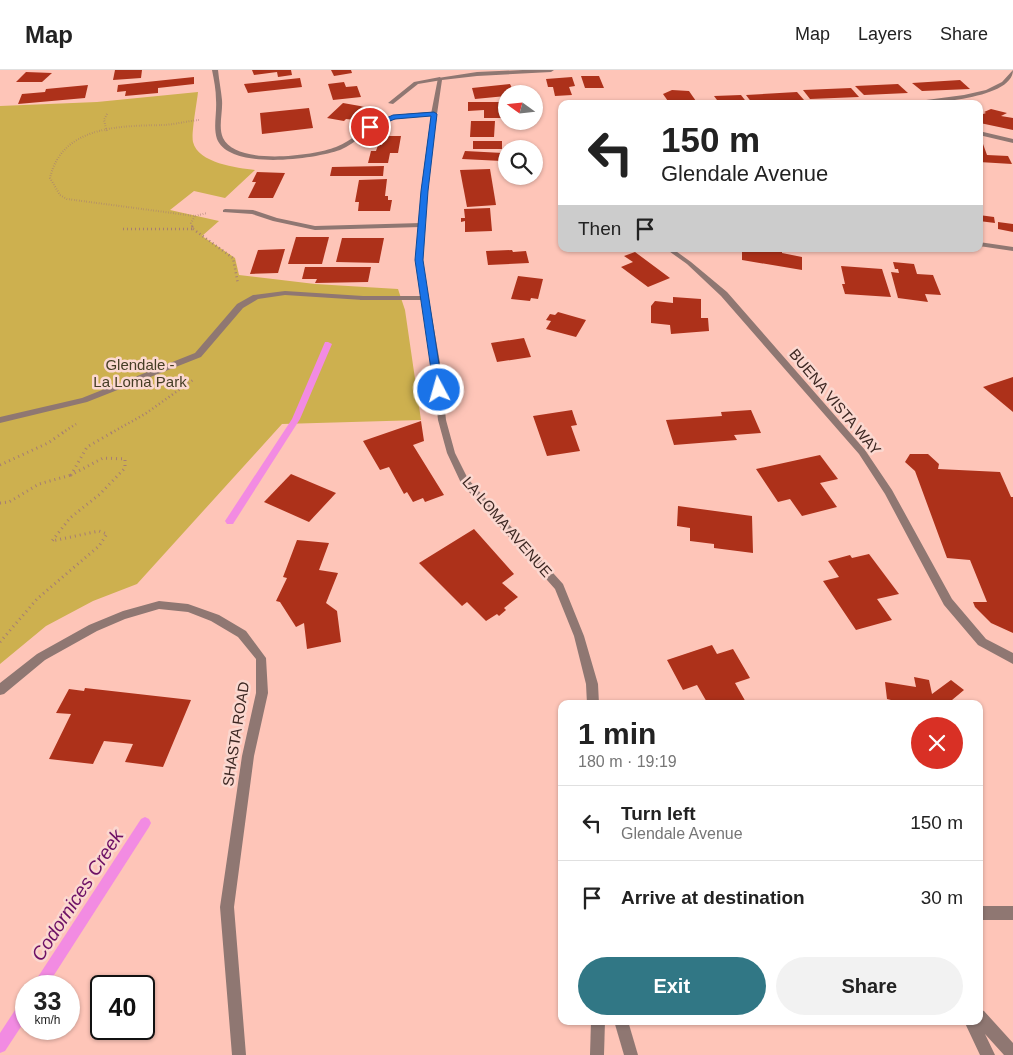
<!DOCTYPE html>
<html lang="en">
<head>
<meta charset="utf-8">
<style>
  :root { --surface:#fff; --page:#f2f2f2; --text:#222; --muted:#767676; --line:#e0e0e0; --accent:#317785 }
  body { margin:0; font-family:Arial,sans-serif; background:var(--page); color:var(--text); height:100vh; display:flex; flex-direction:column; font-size:19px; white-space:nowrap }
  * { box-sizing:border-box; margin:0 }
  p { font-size:16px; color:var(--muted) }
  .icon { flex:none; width:28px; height:28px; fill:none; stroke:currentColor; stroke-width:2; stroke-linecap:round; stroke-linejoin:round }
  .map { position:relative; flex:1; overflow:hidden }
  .details { position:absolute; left:558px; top:630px; width:425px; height:325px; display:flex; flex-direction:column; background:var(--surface); border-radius:10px; box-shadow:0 1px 4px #0004 }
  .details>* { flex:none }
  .hud { position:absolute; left:558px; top:30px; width:425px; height:152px; border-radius:10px; box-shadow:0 1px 4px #0004; background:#fff; color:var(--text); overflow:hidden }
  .needle { width:32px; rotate:285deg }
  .tools { position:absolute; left:498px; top:15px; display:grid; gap:10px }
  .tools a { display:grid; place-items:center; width:45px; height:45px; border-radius:50%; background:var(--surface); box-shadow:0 1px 4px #0004; font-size:25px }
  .speed { position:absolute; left:15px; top:905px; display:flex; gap:10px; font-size:25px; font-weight:700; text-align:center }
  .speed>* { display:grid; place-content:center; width:65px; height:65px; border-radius:50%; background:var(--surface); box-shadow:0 1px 4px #0004; line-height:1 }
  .speed small { font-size:12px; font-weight:400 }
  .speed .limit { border:2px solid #111; border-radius:8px; background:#fff; color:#111 }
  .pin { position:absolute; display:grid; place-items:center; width:42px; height:42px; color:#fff; margin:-21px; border:2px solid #fff; border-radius:50%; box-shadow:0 1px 5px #0007 }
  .me { position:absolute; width:55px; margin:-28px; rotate:354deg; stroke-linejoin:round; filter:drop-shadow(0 0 4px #0008) }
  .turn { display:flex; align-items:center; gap:18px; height:105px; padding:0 20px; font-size:22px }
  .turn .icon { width:65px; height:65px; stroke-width:2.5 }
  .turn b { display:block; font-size:35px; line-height:42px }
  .then { display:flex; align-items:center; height:48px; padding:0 20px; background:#0003; gap:10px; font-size:19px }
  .round { display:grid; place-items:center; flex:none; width:52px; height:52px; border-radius:26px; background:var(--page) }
  .head { display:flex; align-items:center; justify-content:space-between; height:85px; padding:0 20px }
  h1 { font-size:30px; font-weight:800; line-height:38px }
  .button { display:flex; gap:10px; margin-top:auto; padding:10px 20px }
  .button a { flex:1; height:58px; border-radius:30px; background:var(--accent); color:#fff; font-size:20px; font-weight:800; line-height:58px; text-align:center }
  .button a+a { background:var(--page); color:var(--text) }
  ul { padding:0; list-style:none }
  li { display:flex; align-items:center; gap:15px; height:75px; padding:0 20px; border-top:1px solid var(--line) }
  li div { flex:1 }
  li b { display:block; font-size:19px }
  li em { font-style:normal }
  header { display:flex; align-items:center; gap:30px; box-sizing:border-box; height:70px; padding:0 25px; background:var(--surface); border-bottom:1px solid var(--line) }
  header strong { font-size:24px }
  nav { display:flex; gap:28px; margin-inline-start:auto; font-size:18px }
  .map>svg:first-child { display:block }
</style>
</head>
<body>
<header>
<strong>Map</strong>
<nav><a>Map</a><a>Layers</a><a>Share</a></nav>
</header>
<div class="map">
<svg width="1013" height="985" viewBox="0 0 1013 985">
  <rect width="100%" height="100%" fill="#fec5b8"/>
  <path fill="#cdb04f" d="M198,22C197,32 191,64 193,72C198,93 237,98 255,100L225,128L194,121L170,140L219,151L202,166L235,188L239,205L315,214L398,219L405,240L421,350L282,354L137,514L93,531L46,556L0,594V36L97,32Z"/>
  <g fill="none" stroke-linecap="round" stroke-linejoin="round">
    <g fill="#f28be2" fill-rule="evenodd">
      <polygon points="325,272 328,272 332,274 300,349 233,454 227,454 225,451 227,448 292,349"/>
      <polygon points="145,747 149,749 151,753 149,757 47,916 32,916 141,749"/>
      <polygon points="26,929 26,949 5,981 0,983 0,963 21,931"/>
    </g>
  </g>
  <g fill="#ad311a">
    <polygon points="115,0 142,0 141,8 113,10"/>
    <polygon points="252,0 291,0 292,5 278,7 277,2 254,5"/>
    <polygon points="331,0 351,0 352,3 334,6"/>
    <polygon points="26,2 52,3 42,12 16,12"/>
    <polygon points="581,6 599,6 604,18 585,18"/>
    <polygon points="194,7 194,14 158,18 158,23 125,26 126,21 117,22 118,15"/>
    <polygon points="572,7 575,16 569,17 572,25 555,26 553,17 548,17 546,9"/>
    <polygon points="300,8 302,17 248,23 244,14"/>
    <polygon points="960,10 970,19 922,21 912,13"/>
    <polygon points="344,12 346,17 357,16 361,27 333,30 328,14"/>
    <polygon points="510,14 515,24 506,24 506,26 475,29 472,18"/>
    <polygon points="898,14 908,23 864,25 855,16"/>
    <polygon points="88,15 85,28 18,34 22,24 45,22 46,19"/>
    <polygon points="851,18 859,27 810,29 803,20"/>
    <polygon points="672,20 689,21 698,34 670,34 663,24"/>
    <polygon points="797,22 804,30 788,33 752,33 746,25"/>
    <polygon points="741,25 748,34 720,34 714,26"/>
    <polygon points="468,32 506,32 506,39 503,39 504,48 484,48 484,40 468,41"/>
    <polygon points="343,33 360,36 368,38 355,50 346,49 344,51 327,48"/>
    <polygon points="309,38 313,58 262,64 260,43"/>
    <polygon points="991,39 1007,43 1001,46 1013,48 1013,60 980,53 983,44 986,43 984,42"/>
    <polygon points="471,51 495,51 494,67 470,67"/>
    <polygon points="388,66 401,66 398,83 390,83 388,93 368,93 371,81 376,81 378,75 382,75 383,71 386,71"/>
    <rect x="473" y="71" width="29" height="8"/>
    <polygon points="979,74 983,74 987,85 1008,86 1012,94 979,92"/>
    <polygon points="465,81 503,83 502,91 462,89"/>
    <polygon points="384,96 383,106 330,106 332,97"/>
    <polygon points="490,99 496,135 467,137 460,100"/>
    <polygon points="257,102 285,103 273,128 248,128 256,112 252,112"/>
    <polygon points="387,109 385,126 388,126 388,130 392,130 390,141 358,141 359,132 355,132 359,110"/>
    <polygon points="490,138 492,161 465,162 465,151 461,152 461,148 465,148 464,139"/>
    <polygon points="979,145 994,147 995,153 979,151"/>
    <polygon points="998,152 1013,154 1013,162 998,159"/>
    <polygon points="296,167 329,167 322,194 288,194"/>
    <polygon points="342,168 384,168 379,193 336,192"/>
    <polygon points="285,179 278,203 250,204 258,180"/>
    <polygon points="742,179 782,179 782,183 802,187 802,200 742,190"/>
    <polygon points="512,180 513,182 526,181 529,193 488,195 486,181"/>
    <polygon points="635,182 670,208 648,217 621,197 633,192 624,186"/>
    <polygon points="893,192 914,194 917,204 933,205 941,225 925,224 928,232 898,228 891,202 899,203 898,199 895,199"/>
    <polygon points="841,196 882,199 891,227 845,224 842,214 845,214"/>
    <polygon points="305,197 371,197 368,212 315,213 317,209 302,209"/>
    <polygon points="518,206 543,209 538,229 531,228 530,231 511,229"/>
    <polygon points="673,227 701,229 701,248 708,248 709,261 671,264 670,255 651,253 651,236 655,231 673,233"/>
    <polygon points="558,242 586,250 576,267 546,259 551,251 546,250 550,244 555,245"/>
    <polygon points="524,268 531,287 497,292 491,273"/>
    <polygon points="1013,307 1013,342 983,317"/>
    <polygon points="572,340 577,355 571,356 580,381 547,386 533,346"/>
    <polygon points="751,340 761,363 734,365 737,370 674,375 666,350 722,346 721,342"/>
    <polygon points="421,351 424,371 413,375 444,425 425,432 423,428 413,432 407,422 404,424 389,397 380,400 363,371"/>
    <polygon points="910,384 928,384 939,394 938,399 1000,402 1011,427 1013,427 1013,563 991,553 975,537 973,532 987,532 970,490 947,488 915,401 905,392"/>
    <polygon points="820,385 838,409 820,413 837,437 802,446 790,429 778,432 756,399"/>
    <polygon points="291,404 336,423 309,452 264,432"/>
    <polygon points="678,436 752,446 753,483 714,478 714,474 690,471 690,458 677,456"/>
    <polygon points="474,459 514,504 502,513 518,527 504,538 506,540 499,546 497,544 486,551 467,532 462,536 419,493"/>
    <polygon points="297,470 329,473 319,500 338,503 326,533 337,541 341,572 307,579 304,553 296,557 280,532 276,531 287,508 283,507"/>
    <polygon points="869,484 899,524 877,529 892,550 856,560 823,511 839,507 828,491 850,485 852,488"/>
    <polygon points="712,575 717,584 733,579 750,608 735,613 747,634 708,634 697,615 683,620 667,590"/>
    <polygon points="914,607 929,610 932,624 951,610 964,620 952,630 966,634 907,634 887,629 885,612 916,617"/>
    <polygon points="85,618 191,630 163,697 125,692 133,674 104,671 93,694 49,689 71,644 56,643 69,619 84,621"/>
  </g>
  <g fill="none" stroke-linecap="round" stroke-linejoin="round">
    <g stroke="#a67d74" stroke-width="2" stroke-dasharray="0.5 2" stroke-linecap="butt">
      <polyline points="107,44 104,50 107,62"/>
      <path d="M199,50C188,51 176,54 165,55C121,56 62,55 50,108L60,125L67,129L195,146L207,143"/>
      <polyline points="193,158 191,153 195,146"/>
    </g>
    <g stroke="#a67d74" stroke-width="2.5" stroke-dasharray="1 3" stroke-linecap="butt">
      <polyline points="123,159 193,159 192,156"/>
      <polyline points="193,159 233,188 238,214"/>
      <polyline points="62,363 76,354"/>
      <polyline points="111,363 145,344 193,310"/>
    </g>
    <g stroke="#a67d74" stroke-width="3" stroke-dasharray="1 4" stroke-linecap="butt">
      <polyline points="0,395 48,373 64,362"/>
      <polyline points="0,433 9,432 39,414 71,405"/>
      <polyline points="0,572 37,529 99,476 107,464 99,461 52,471 70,448 100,424 125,398 125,389 103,388 71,405 87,377 113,362"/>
    </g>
    <g fill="#8f7772" fill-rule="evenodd">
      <polygon points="440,7 442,10 418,14 393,34 388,33 414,12"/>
      <polygon points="285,221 363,226 367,228 363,230 285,225 258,229 243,238 201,287 87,332 0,353 0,347 82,328 195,283 237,234 253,225"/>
    </g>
    <g fill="#8f7772" fill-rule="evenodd">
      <polygon points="523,0 554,0 551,2 477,6 442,10 437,44 434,46 431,44 438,8 477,2"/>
      <path d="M1013,0C1013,31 919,34 896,34L964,25L986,20L1002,12Z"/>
      <polygon points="979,61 1013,69 1013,73 979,65"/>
      <polygon points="225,139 253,140 277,148 315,156 421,153 424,155 421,157 315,160 273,151 252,144 223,142 223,140"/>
      <polygon points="979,172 1013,177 1013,181 979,176"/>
      <polygon points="666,179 673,179 691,192 727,222 865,380 892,420 952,529 986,569 1013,583 1013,594 978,575 944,535 885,424 859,384 721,226 687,194"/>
      <polygon points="360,226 424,226 428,228 424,230 360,230"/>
      <polygon points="159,531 188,534 219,545 246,561 266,588 268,623 254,686 234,837 246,985 232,985 220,837 242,686 256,623 256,589 238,567 211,551 188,542 159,539 125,549 97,561 45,590 4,624 0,625 0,613 37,584 89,555 123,541"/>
      <rect x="979" y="836" width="34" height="14"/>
      <polygon points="979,939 984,941 1013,973 1013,985 1004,985 985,964 995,985 980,985 964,951 979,951"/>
      <polygon points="591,951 605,951 604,985 590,985"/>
    </g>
    <g fill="#8f7772" fill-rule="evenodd">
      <path d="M212,0H218C219,10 221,20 222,30C223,42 218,57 223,68C236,96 313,86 336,77C353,71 364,56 381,50C398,43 416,43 434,42L437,44L427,121L422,190L440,293L446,350L455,383L468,409L563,514L584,566L598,614L599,634H587L586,614L574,566L555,519L461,413L447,383L438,350L432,293L416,190L421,121L431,46C416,47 400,47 386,52C368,58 357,73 340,80C315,89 230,101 217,69C213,57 217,43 216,30C216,20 214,10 212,0Z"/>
      <polygon points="614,951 628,951 638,985 624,985"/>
    </g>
  </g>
  <polygon fill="#1a73e8" stroke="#114b97" points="434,42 437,44 428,121 423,190 443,320 439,323 434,320 415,190 421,121 431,46 395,49 372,58 367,57 393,45"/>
  <g text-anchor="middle" stroke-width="5" stroke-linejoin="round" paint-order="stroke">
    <g font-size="15" fill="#453d25" stroke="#fbd8d0">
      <text x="140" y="300">Glendale -<tspan x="140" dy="17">La Loma Park</tspan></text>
    </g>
    <g font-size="15" fill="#3c2722" stroke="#fbd8d0">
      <text transform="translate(835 332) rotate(50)" y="5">BUENA VISTA WAY</text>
      <text transform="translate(507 457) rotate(49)" y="5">LA LOMA AVENUE</text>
      <text transform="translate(236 664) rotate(-81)" y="5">SHASTA ROAD</text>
    </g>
    <g font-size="19" font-style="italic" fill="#6d1065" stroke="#fbd8d0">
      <text transform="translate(77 825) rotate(-57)" y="7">Codornices Creek</text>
    </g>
  </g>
</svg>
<div class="tools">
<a><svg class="needle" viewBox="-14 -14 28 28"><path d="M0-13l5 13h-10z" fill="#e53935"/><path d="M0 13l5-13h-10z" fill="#767676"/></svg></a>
<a><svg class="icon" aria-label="search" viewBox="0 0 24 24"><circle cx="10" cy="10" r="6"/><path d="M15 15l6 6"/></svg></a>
</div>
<div class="speed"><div>33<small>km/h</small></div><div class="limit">40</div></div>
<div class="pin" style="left:370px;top:57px;background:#d93025"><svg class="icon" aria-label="arrive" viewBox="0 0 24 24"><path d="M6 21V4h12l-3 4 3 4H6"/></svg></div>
<svg class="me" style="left:439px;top:320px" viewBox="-20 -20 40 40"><circle r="17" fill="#1a73e8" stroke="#fff" stroke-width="3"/><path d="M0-11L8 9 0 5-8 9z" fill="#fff"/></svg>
<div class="hud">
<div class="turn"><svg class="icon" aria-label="left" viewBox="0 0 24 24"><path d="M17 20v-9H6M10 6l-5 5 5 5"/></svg><div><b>150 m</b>Glendale Avenue</div></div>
<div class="then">Then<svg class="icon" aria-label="arrive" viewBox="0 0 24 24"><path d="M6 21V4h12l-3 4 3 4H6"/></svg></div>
</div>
<section class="details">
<div class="head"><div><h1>1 min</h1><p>180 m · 19:19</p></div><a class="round" style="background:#d93025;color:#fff"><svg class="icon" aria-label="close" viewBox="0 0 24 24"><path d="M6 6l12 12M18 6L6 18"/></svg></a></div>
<ul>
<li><svg class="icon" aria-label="left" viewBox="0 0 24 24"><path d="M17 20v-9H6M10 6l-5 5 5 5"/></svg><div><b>Turn left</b><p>Glendale Avenue</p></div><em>150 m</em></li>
<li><svg class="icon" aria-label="arrive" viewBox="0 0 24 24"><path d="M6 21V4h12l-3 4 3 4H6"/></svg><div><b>Arrive at destination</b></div><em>30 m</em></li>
</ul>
<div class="button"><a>Exit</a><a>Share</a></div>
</section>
</div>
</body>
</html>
